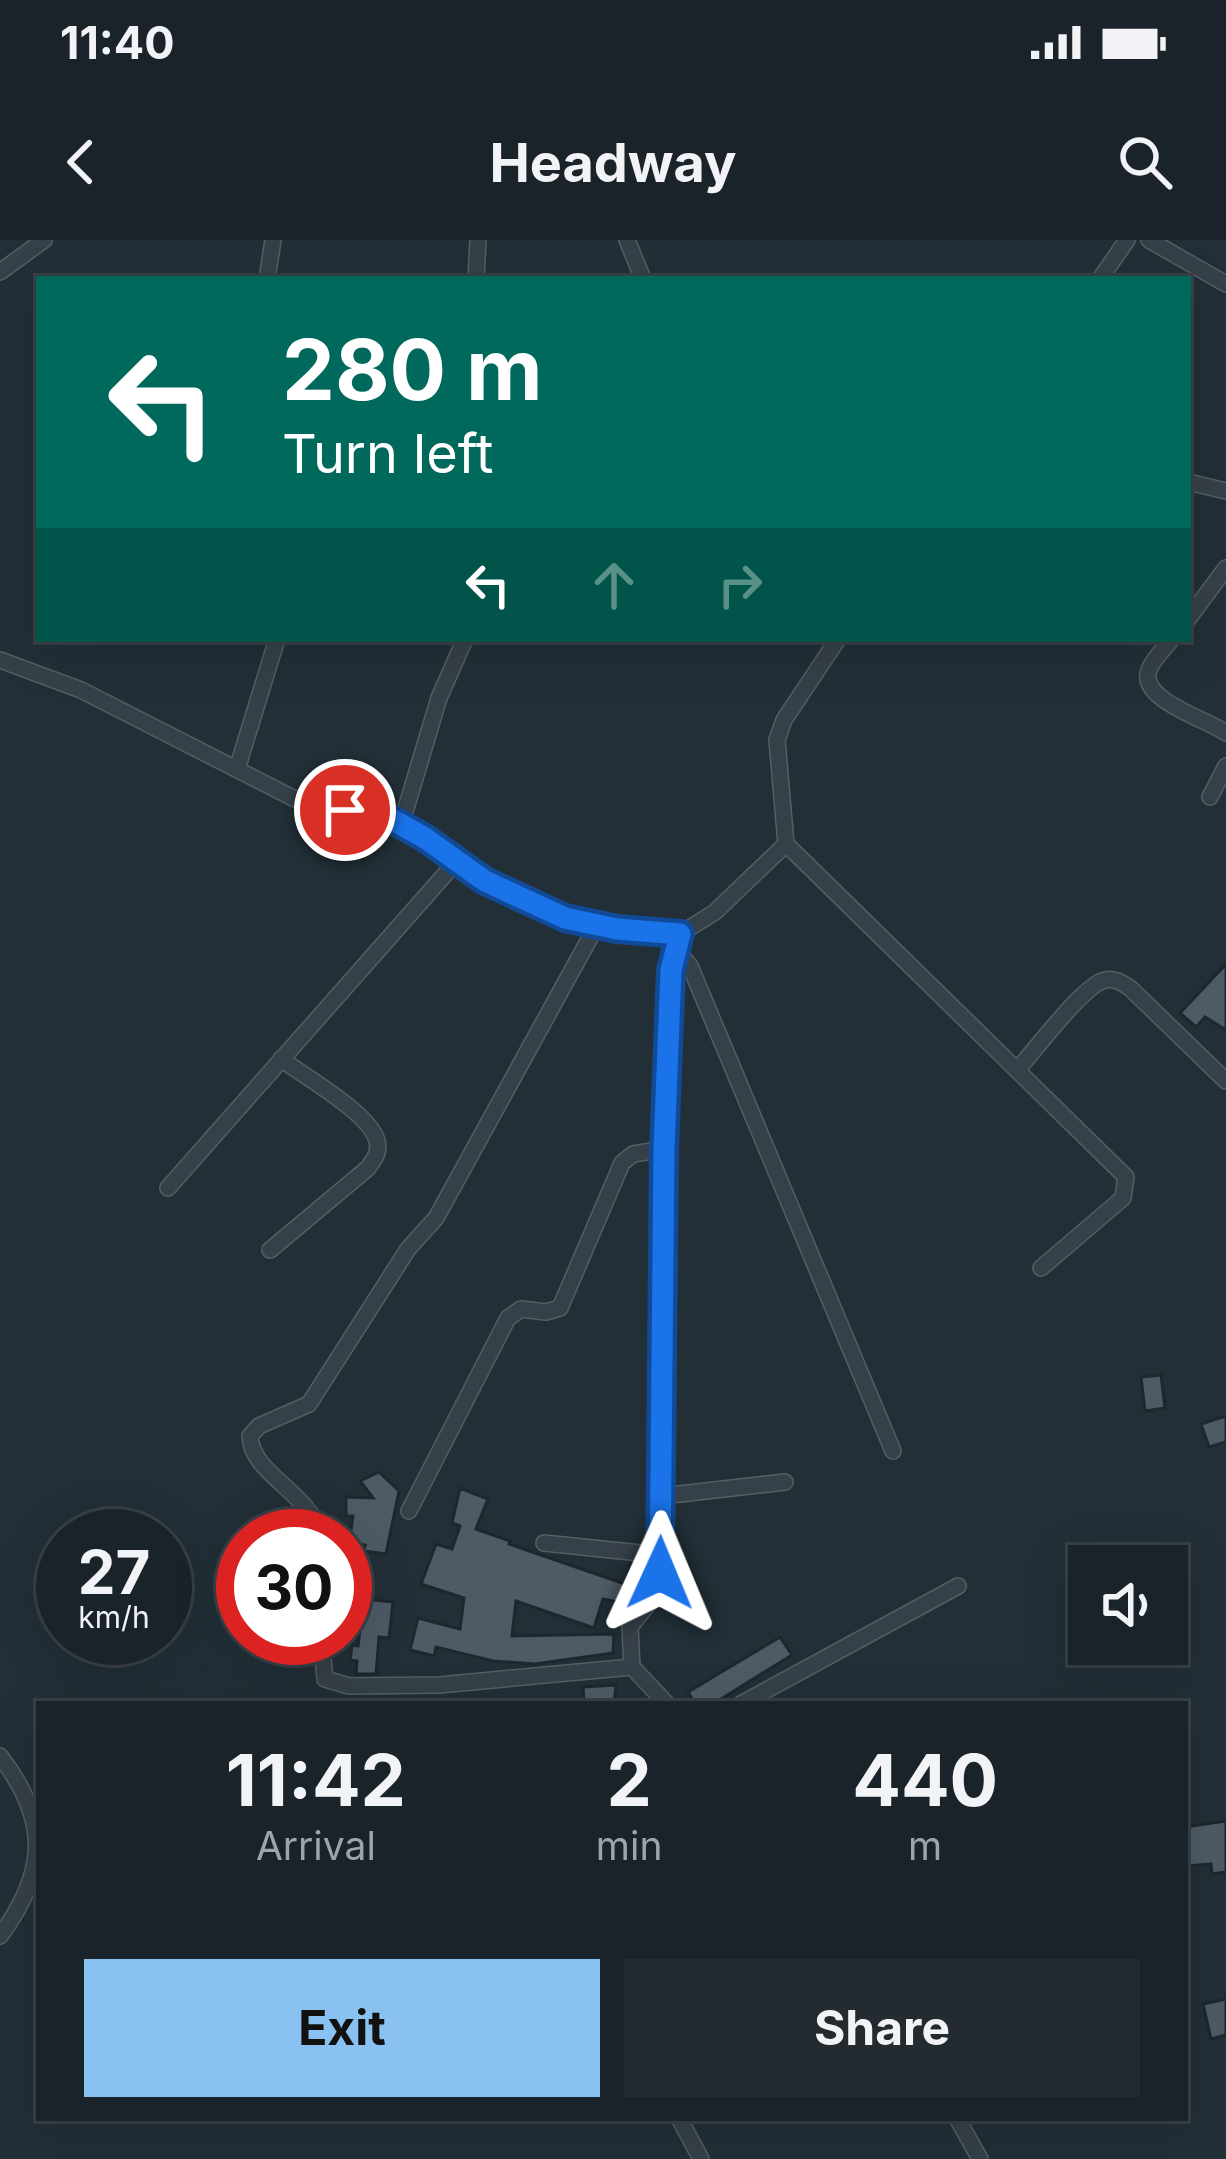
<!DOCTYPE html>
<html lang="en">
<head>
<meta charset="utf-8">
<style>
  :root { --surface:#1a2329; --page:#232b31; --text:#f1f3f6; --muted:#9fa4a8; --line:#384046; --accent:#89c2f0 }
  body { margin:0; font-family:Inter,sans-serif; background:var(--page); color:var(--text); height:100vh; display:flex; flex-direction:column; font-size:45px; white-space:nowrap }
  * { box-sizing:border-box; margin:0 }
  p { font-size:39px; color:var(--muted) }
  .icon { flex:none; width:66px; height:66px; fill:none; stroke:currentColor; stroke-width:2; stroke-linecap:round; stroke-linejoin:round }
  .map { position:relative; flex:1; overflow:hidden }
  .details { position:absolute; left:36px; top:1461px; width:1152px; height:420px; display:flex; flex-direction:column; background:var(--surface); border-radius:0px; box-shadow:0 12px 48px #0002,0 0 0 3px var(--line) }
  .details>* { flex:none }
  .banner { position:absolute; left:36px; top:36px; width:1155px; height:366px; border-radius:0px; box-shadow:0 12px 48px #0002,0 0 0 3px var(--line); background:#00695c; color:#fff; overflow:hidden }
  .buttons { position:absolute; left:1068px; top:1305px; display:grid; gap:24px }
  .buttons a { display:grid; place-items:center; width:120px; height:120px; border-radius:0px; background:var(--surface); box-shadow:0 12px 48px #0002,0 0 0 3px var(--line); font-size:60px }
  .speed { position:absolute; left:36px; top:1269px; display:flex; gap:24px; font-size:60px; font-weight:700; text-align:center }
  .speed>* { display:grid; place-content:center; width:156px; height:156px; border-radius:50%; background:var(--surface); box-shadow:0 12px 48px #0002,0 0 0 3px var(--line); line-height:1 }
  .speed small { font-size:30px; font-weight:400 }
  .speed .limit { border:18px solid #d22; background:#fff; color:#111 }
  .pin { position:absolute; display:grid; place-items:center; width:102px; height:102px; color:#fff; margin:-51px; border:6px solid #fff; border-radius:50%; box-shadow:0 3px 12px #0007 }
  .me { position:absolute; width:132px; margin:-66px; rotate:1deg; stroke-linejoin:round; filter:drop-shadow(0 0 9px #0008) }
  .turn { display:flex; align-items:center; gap:42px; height:252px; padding:0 48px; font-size:54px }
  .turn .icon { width:156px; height:156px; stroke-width:2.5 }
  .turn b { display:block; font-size:84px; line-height:102px }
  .lanes { display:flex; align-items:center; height:114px; padding:0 48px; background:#0003; justify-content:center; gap:60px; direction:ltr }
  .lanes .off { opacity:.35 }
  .eta { display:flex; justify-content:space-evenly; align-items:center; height:204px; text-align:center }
  .eta b { font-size:72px; font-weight:700; line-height:84px }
  .action { display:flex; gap:24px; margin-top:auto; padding:24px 48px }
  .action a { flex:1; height:138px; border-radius:0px; background:var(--accent); color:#111; font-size:48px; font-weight:700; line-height:138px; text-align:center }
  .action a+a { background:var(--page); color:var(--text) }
  .status { display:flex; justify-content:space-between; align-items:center; height:84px; padding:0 60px; background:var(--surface); direction:ltr }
  .status svg { height:33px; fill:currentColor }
  header { display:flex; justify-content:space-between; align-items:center; height:156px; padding:0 48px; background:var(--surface); font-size:54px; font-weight:700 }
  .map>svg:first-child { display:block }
</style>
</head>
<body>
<div class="status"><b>11:40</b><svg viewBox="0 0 49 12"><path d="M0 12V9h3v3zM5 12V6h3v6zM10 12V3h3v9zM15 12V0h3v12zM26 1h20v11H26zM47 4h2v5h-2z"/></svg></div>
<header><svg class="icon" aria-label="back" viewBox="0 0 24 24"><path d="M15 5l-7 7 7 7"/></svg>Headway<svg class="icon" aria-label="search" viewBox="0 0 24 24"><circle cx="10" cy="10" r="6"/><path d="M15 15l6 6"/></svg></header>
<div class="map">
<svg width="1226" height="1919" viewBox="0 0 1226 1919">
  <rect width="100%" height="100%" fill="#222f37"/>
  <g fill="#4d5b66" stroke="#1d272e" stroke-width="3">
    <polygon points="1226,724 1226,790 1205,777 1196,787 1180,773"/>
    <polygon points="1161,1135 1165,1168 1145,1171 1141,1137"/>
    <polygon points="1226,1176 1226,1202 1209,1207 1201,1184"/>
    <polygon points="379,1232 399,1251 386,1314 364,1311 365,1305 349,1303 353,1276 346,1276 346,1257 373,1258 360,1241"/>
    <polygon points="460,1248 488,1259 476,1289 510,1301 509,1304 625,1344 631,1324 642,1325 643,1352 632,1365 603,1359 594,1388 516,1361 512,1396 614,1394 613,1413 535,1424 493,1421 436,1407 434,1416 410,1410 418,1378 460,1389 464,1358 421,1344 436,1304 452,1309 460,1286 452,1283"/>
    <polygon points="700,1353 708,1378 694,1383 685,1357"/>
    <polygon points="345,1357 393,1362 389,1398 379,1397 376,1434 356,1434 357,1421 350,1420 352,1405 358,1406 361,1382 345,1380"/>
    <polygon points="780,1397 792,1415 713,1464 695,1464 688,1452"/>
    <polygon points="616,1445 614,1464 584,1464 583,1447"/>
    <polygon points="1226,1581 1226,1632 1212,1634 1211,1624 1185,1626 1185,1587"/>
    <polygon points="1226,1759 1226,1795 1211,1799 1203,1764"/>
  </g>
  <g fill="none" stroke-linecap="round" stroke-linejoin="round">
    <defs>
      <g id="minor">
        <polyline points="627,0 643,39"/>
        <polyline points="1149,0 1226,44"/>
        <polyline points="0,32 44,0"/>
        <polyline points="267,39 273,0"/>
        <polyline points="476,39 478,0"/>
        <polyline points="1100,39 1127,0"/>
        <polyline points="1188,242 1226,251"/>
        <polyline points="1188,379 1226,328"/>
        <path d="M1172,399C1164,409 1153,419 1149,430C1138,460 1207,479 1226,493"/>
        <polyline points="0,420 81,450 295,559 393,581 525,662 565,678 617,689 680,694"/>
        <polyline points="237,529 277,399"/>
        <polyline points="1210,557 1226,526"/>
        <polyline points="401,585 439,458 465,399"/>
        <polyline points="786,604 1126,937 1123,958 1041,1028"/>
        <polyline points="673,712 680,714 690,726 893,1211"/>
        <path d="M1018,829C1036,809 1080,750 1102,741C1113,737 1121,742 1130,748L1226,841"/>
        <polyline points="168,948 456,622"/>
        <path d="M270,1010L368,928C374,919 380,913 377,901C371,874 304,836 281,819"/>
        <polyline points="662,1256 785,1242"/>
        <polyline points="409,1271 508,1078 521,1069 546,1072 560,1068 622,923 633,914 664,909"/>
        <path d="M321,1296C311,1253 251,1234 250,1196L259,1186L309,1164L408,1009L436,978L597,685"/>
        <polyline points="544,1303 660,1315"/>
        <polyline points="321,1398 325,1439 349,1446 439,1445 632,1427"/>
        <polyline points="667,1464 632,1427 630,1387 654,1357 660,1333 664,909 673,712 680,694 715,672 786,604 777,500 784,480 838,399"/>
        <polyline points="741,1464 958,1346"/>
        <path d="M0,1516C49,1580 48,1631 0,1696"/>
        <polyline points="679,1878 701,1919"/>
        <polyline points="957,1878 980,1919"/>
      </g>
    </defs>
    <use href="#minor" stroke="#535e65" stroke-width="18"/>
    <use href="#minor" stroke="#364048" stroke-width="15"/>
  </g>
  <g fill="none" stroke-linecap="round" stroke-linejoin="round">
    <defs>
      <polyline id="route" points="345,570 393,580 425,598 485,641 565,678 617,689 680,694 671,730 664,909 660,1333"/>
    </defs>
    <use href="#route" stroke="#114b97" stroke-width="30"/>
    <use href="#route" stroke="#1a73e8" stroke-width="21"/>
  </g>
</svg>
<div class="buttons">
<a><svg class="icon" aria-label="sound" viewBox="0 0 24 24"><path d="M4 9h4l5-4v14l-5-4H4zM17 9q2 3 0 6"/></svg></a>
</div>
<div class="speed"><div>27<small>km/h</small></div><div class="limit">30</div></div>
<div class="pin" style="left:345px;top:570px;background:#d93025"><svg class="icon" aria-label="arrive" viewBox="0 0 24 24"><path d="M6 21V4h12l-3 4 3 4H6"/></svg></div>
<svg class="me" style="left:660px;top:1333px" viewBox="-20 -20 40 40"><path d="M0-17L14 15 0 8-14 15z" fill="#1a73e8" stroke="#fff" stroke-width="4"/></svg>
<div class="banner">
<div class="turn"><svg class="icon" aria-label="left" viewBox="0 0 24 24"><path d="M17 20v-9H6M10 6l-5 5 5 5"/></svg><div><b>280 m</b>Turn left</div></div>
<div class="lanes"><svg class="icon" aria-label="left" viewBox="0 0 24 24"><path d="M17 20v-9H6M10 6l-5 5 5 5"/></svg><svg class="icon off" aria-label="ahead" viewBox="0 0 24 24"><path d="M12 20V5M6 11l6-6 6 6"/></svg><svg class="icon off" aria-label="right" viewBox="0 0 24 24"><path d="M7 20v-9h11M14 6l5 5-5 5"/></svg></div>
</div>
<section class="details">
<div class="eta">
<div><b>11:42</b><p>Arrival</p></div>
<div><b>2</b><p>min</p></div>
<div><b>440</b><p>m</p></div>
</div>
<div class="action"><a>Exit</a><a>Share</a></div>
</section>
</div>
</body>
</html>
